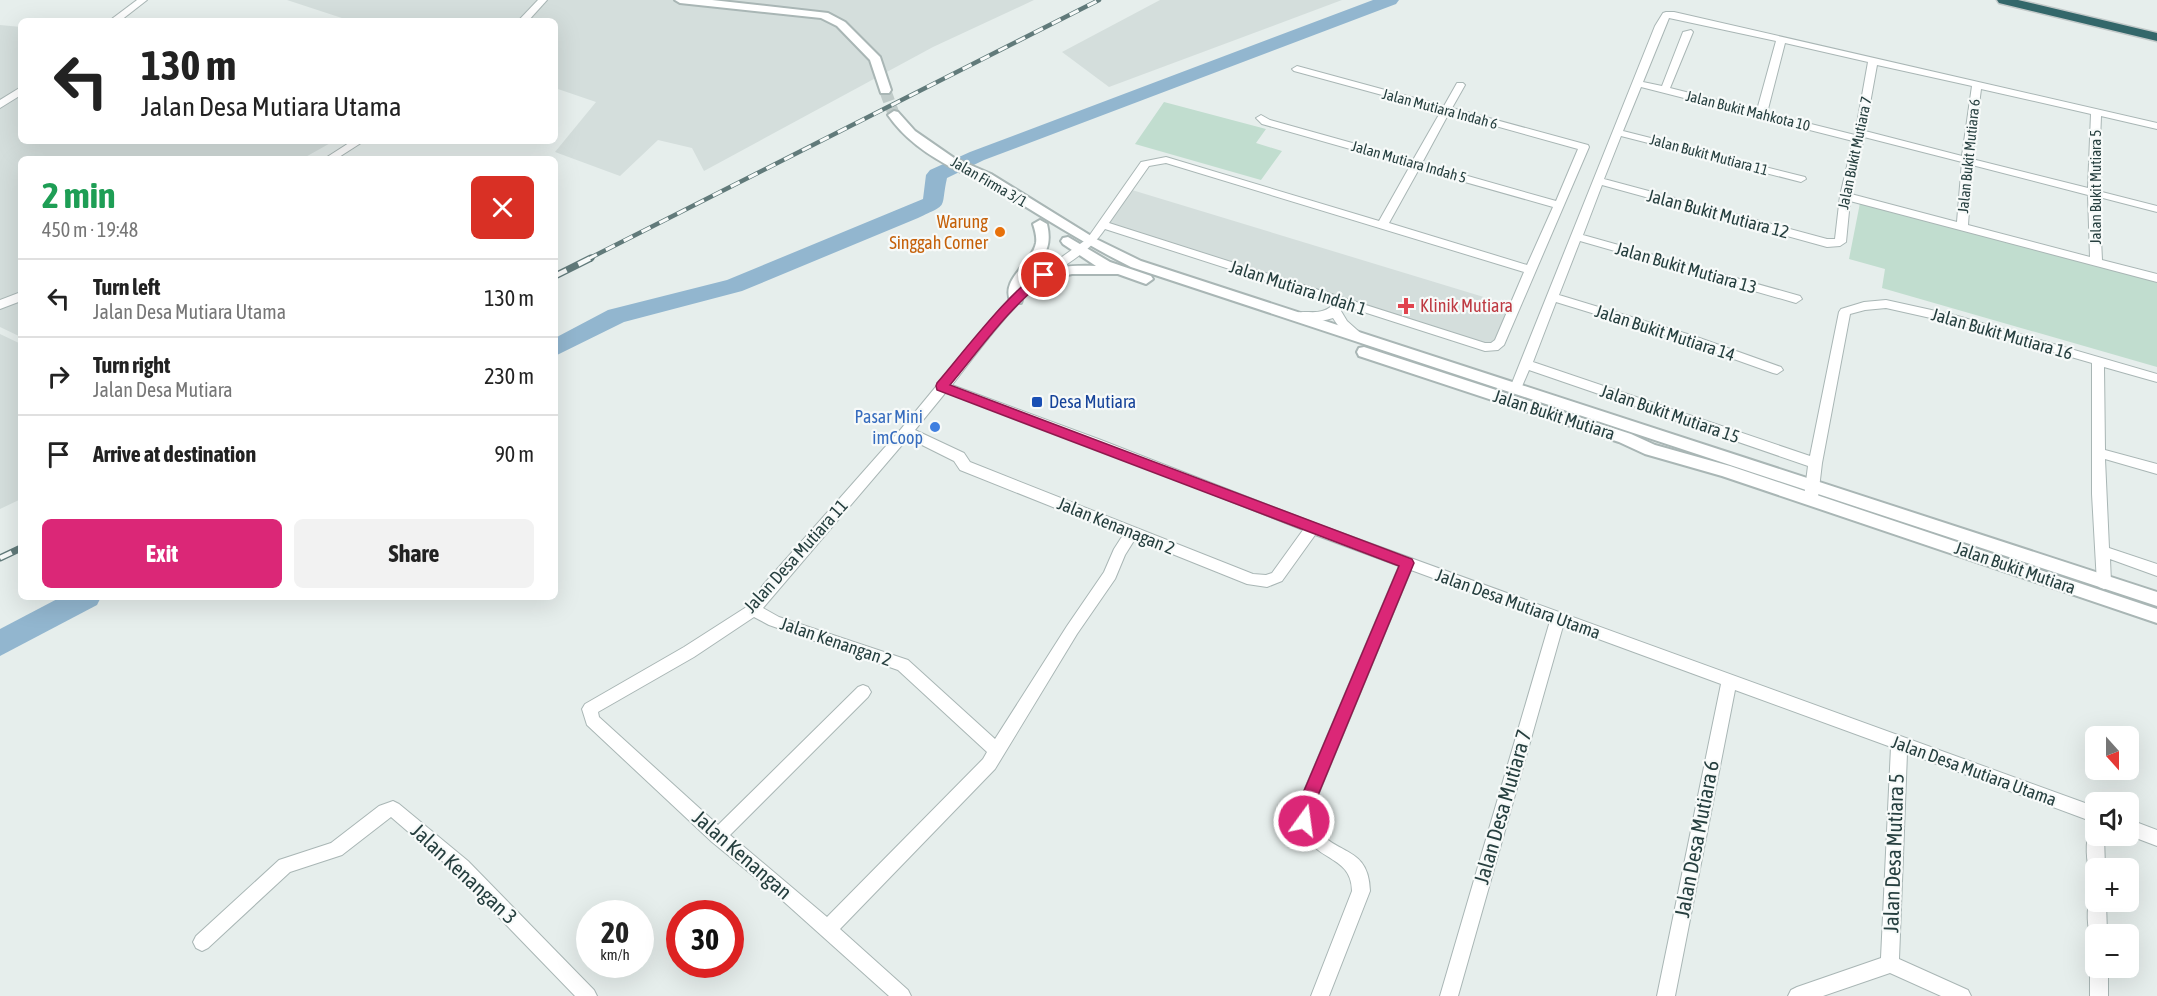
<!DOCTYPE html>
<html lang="en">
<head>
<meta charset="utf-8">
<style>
  :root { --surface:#fff; --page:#f2f2f2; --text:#222; --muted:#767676; --line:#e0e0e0; --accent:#db2777 }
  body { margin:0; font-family:"Asap Condensed",sans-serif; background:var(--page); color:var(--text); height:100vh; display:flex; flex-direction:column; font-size:22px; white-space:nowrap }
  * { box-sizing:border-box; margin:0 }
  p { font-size:20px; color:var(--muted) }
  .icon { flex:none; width:33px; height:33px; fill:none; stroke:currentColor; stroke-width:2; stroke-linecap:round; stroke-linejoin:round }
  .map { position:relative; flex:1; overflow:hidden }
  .drawer { position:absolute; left:18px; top:156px; width:540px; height:444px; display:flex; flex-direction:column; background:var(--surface); border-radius:9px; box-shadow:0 6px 24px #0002 }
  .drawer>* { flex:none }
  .hud { position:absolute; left:18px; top:18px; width:540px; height:126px; border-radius:9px; box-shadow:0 6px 24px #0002; background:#fff; color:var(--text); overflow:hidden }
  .needle { width:39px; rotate:159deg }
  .controls { position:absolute; left:2085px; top:726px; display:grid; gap:12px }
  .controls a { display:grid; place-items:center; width:54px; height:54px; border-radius:9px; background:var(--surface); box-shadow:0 6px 24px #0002; font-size:30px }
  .speed { position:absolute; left:576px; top:900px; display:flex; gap:12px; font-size:30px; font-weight:700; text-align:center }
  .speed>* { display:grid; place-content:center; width:78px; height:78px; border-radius:50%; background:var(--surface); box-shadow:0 6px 24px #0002; line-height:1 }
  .speed small { font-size:15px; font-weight:400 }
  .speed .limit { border:9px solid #d22; background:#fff; color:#111 }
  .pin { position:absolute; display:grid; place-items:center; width:51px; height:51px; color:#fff; margin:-26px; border:3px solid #fff; border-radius:50%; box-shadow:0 2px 6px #0007 }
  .me { position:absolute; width:66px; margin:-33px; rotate:14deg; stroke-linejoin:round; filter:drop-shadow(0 0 4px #0008) }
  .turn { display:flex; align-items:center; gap:21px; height:126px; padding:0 24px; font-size:27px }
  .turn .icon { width:78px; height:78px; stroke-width:2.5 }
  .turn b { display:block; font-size:42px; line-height:51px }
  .round { display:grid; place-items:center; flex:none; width:63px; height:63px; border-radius:9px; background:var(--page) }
  .head { display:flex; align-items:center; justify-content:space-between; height:102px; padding:0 24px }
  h1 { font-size:36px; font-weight:700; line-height:45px; color:#1e9e55 }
  .action { display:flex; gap:12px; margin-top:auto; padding:12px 24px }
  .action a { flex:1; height:69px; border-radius:9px; background:var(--accent); color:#fff; font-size:24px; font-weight:700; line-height:69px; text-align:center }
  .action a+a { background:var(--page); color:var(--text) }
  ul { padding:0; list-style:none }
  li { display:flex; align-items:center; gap:18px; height:78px; padding:0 24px; border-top:2px solid var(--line) }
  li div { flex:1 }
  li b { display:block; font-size:22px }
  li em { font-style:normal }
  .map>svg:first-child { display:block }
</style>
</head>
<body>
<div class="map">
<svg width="2157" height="996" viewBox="0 0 2157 996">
  <rect width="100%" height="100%" fill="#e6eeec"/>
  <g fill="#d4dedc">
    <polygon points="287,0 1034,0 933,47 704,171 692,148 658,140 620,176 555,152 596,102 555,88 555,21 351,21"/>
    <polygon points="1160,0 1342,0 1109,87 1062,52"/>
    <polygon points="0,25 21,27 21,141 334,141 302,159 21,159 21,337 0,327"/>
    <polygon points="1132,190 1510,305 1492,350 1105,229"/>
    <polygon points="0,334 21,344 21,499 0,509"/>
  </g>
  <g fill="#c1ddcf">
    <polygon points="1164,102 1266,129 1256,143 1282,151 1261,180 1135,144"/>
    <polygon points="1860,203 2157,282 2157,367 1882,288 1885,269 1849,259"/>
  </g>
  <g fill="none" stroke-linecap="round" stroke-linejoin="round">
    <g fill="#92b6cf" fill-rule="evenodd">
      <path d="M1373,0H1399L1396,4L984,160L947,178C940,210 950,203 918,218L742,291L624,322L555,356V338L608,310L727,280L923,199L926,175L930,170L970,152Z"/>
      <polygon points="61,597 101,597 97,605 0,656 0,629"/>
    </g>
    <polyline stroke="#c0cbc9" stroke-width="12" stroke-dasharray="12 6" stroke-linecap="butt" points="885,90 894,115"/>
    <defs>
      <g id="minor">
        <polygon points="137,0 147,0 120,21 109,21"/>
        <polygon points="538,0 547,0 528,21 518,21"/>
        <path d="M1666,12H1674L2157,123V129L2101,116L2098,191L2157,206V212L2099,197L2102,260L2157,274V282L1850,201L1846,242L1840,246L1827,247L1602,185L1583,235L1800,296L1802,299L1796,303L1580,241L1559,295L1694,336L1781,367L1783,370L1777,374L1773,373L1686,342L1556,302L1533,362L1810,456L1839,312L1841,309L1864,302L1886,300L1954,315L2157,374V382L2104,367L2105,450L2157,464V474L2105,459L2109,548L2157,564V576L2110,559L2111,583L2109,587L2104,589L2099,587L2097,583L2092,494V363L1953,323L1886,308L1865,310L1850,314L1822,463L1818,497L1816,501H1806L1804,497L1808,466L1529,370L1520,391H1512L1510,388L1655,26L1663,13ZM1669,18L1776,41L1757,110L1670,88L1693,32L1691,30L1683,32L1662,86L1643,82ZM1785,43L1868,62L1855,135L1767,113ZM1877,65L1972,86L1962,156L1865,131ZM1641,87L1853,141L1840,196L1835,239H1827L1604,179L1621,136L1801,182L1806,179L1805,177L1623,131ZM1981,89L2091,114L2088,188L1972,159ZM1864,137L1962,162L1957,222L1851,194ZM1972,165L2088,195L2090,257L1968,225Z"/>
        <path d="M1297,66L1444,106L1457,83H1463L1465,85L1452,108L1588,145L1589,147L1504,345L1498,350L1485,351L1345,306L1341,311L1347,321L1366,338L1360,342C1349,338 1339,328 1333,318C1320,322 1301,325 1291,316C1303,306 1319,320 1335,303L1105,229C1085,259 1054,268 1030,292C1001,320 977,353 952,385L1101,440L1317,524L2096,807V823L1907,753L1899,959L1968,990L1971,996H1941L1890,973L1823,996H1788L1791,990L1797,987L1881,958L1891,747L1735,690L1675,996H1657L1721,684L1563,626L1458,996H1440L1550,621L1411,570L1314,805C1314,813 1313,822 1317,828C1335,856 1369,845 1370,891L1329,996H1311L1352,891C1352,848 1298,866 1298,805L1399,566L1315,535L1282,581L1267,587L1247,584L1135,539L1125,555L1115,579L1077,634L995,769L840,929L908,990L911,996H889L773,892L712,842L587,725L582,709L585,704L684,647L748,606L763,585L901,429L1000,309L1024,284L1087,239L1141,162L1166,157L1379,221L1410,166L1262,124L1256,118L1261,115L1270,120L1413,160L1441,111L1294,71L1292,69ZM1449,113L1578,149L1556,201L1422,163ZM1166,163L1524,272L1495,340L1491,343H1485L1109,223L1149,166ZM1419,169L1553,207L1527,265L1389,223ZM946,392L1091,446L1303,530L1272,573L1266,575L1253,574L970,462L964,453L915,430ZM908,438L954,461L960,470L1123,535L1114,549L1104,572L1067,626L995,739L908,660L779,617L763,608ZM754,617L769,625L898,670L987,752L983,759L827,917L730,835L868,697L871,692L868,687L863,685L858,687L718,825L599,717L598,712L694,657Z"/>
        <polygon points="21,87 21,95 0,108 0,100"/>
        <polygon points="352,141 364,141 336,159 324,159"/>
        <polygon points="21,292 21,301 0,309 0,300"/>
        <polygon points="393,801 399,804 468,861 594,990 597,996 575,996 456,873 391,817 342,855 290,872 208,948 202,951 196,948 193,942 196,936 279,860 331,843 379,806"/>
        <polygon points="2128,819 2157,830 2157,846 2128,835"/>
        <path d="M2096,828V836H2104L2105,868H2096V876L2091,874C2086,863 2085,841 2090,830Z"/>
        <path d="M2096,894V902H2106L2107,934H2096V942L2092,940C2087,929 2086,908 2091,896Z"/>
        <polygon points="2096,961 2096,968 2108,968 2108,996 2090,996 2090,968"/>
      </g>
      <g id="tertiary">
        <polygon points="675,0 712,0 828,13 845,22 880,57 891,90 889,93 881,93 870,60 837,26 821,18 680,3"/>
        <path d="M894,111L898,112L915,131L954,158L991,174L1096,239L1141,261L2157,592V606L1131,267C1080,242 1034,211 985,182C977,177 967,175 959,171C932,158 905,140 888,115Z"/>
        <path d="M1040,220L1047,224C1055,258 1033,259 1024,285C1022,291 1024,297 1021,303H1011C999,279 1032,264 1036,243C1037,237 1035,230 1033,224Z"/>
        <path d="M1068,237L1110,262L1151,276L1153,279L1146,284L1118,274H1072L1044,280L1039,278L1037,275L1039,272C1059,266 1076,265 1096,266L1063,244L1061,241L1063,238Z"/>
        <polygon points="1364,347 1631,434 1655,445 1730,466 2157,609 2157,623 1722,476 1645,454 1619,442 1359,356 1357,352 1359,348"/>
      </g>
      <polygon id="motorway" points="1997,0 2018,0 2157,33 2157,41 1999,3"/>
    </defs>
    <use href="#minor" stroke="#a9b6b5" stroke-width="2"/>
    <use href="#tertiary" stroke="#a9b6b5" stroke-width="4"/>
    <use href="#motorway" stroke="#c2c9c9" stroke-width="3"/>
    <use href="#minor" fill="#fff" fill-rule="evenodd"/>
    <use href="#tertiary" fill="#fff" fill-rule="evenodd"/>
    <use href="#motorway" fill="#33676a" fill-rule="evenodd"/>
    <defs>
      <polyline id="rail-far1" points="588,259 1099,0"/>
      <g id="rail">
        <polyline points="555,276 591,258"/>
        <polyline points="0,558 21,548"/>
      </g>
    </defs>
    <use href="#rail-far1" stroke="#617a7a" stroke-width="4.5"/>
    <use href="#rail" stroke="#617a7a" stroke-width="7"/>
    <use href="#rail-far1" stroke="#f7faf9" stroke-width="3" stroke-dasharray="10" stroke-linecap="butt"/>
    <use href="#rail" stroke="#f7faf9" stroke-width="4.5" stroke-dasharray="13" stroke-linecap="butt"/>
  </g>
  <path fill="#db2777" stroke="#8e194d" stroke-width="1.5" d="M1044,271L1048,273V278C1010,306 981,348 950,385L1412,559L1414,563L1314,805L1310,827L1304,829L1298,827L1296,821L1298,805L1399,566L937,390L936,386L937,383C958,359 1018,280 1044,271Z"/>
  <circle fill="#e8710a" stroke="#f7faf9" stroke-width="2" cx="1000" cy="232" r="6"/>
  <path fill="#e0444e" stroke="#f7faf9" stroke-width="2" d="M1403 297h6v6h6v6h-6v6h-6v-6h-6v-6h6z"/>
  <rect fill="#1a4fb4" stroke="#f7faf9" stroke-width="2" x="1031" y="396" width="12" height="12" rx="3"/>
  <circle fill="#3f7fe0" stroke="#f7faf9" stroke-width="2" cx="935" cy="427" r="6"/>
  <g text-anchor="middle" stroke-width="4.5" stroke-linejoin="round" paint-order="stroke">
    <g font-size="15" fill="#263f3f" stroke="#f7faf9">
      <text transform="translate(1440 109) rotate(15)" y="5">Jalan Mutiara Indah 6</text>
      <text transform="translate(1748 111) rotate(14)" y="5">Jalan Bukit Mahkota 10</text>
      <text transform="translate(1855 153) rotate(-78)" y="5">Jalan Bukit Mutiara 7</text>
      <text transform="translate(1709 155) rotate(15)" y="5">Jalan Bukit Mutiara 11</text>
      <text transform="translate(1969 156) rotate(-84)" y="5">Jalan Bukit Mutiara 6</text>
      <text transform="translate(1409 162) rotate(16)" y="5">Jalan Mutiara Indah 5</text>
      <text transform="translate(989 182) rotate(30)" y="5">Jalan Firma 3/1</text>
      <text transform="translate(2096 187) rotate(-90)" y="5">Jalan Bukit Mutiara 5</text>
    </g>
    <g font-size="18" fill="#263f3f" stroke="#f7faf9">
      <text transform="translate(1718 214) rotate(15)" y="6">Jalan Bukit Mutiara 12</text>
      <text transform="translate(1686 268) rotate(16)" y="6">Jalan Bukit Mutiara 13</text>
      <text transform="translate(1298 288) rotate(18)" y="6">Jalan Mutiara Indah 1</text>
      <text transform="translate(1665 333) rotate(18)" y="6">Jalan Bukit Mutiara 14</text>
      <text transform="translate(2002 334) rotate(16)" y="6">Jalan Bukit Mutiara 16</text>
      <text transform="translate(1670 414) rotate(19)" y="6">Jalan Bukit Mutiara 15</text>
      <text transform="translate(1554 415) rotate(18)" y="6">Jalan Bukit Mutiara</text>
      <text transform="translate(1116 526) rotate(22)" y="6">Jalan Kenanagan 2</text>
      <text transform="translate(796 556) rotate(-48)" y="6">Jalan Desa Mutiara 11</text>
      <text transform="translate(2015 568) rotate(19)" y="6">Jalan Bukit Mutiara</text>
      <text transform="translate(1518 604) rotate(20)" y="6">Jalan Desa Mutiara Utama</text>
      <text transform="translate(836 642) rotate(19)" y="6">Jalan Kenangan 2</text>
      <text transform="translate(1974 771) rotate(20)" y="6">Jalan Desa Mutiara Utama</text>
    </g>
    <g font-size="18" fill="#c56008" stroke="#f7faf9" text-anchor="end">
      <text x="988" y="228">Warung<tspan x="988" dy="21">Singgah Corner</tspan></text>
    </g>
    <g font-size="18" fill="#be3a42" stroke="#f7faf9" text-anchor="start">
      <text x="1420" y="312">Klinik Mutiara</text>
    </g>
    <g font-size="18" fill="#164399" stroke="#f7faf9" text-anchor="start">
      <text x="1049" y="408">Desa Mutiara</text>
    </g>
    <g font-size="18" fill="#366cbe" stroke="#f7faf9" text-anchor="end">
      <text x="923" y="423">Pasar Mini<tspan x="923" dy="21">imCoop</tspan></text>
    </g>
    <g font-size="21" fill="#263f3f" stroke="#f7faf9">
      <text transform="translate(1503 807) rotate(-74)" y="7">Jalan Desa Mutiara 7</text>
      <text transform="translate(1697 839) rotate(-79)" y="7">Jalan Desa Mutiara 6</text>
      <text transform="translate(1894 853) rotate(-88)" y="7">Jalan Desa Mutiara 5</text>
      <text transform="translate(742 855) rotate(41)" y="7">Jalan Kenangan</text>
      <text transform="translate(464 874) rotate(43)" y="7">Jalan Kenangan 3</text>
    </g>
  </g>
</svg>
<div class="controls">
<a><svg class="needle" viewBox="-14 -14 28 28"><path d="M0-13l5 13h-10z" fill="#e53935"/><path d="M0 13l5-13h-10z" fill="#767676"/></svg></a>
<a><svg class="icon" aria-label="sound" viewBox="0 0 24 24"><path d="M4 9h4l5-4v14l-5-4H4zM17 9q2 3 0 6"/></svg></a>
<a>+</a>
<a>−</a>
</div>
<div class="speed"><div>20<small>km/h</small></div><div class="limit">30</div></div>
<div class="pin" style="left:1044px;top:275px;background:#d93025"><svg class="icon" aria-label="arrive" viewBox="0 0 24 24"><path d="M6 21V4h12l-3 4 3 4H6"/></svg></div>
<svg class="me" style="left:1304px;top:821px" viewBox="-20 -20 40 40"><circle r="17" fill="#db2777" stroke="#fff" stroke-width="3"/><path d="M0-11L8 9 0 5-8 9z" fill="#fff"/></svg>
<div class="hud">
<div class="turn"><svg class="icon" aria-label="left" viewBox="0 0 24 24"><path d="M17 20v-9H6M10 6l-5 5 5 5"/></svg><div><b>130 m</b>Jalan Desa Mutiara Utama</div></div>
</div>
<section class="drawer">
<div class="head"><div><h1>2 min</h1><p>450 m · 19:48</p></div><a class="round" style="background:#d93025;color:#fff"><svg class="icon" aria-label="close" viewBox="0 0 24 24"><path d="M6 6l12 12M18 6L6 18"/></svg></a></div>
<ul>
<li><svg class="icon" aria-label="left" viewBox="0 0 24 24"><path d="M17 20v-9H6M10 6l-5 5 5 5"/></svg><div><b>Turn left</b><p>Jalan Desa Mutiara Utama</p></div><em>130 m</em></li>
<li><svg class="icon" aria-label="right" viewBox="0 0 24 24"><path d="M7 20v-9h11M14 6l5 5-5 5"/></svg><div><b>Turn right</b><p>Jalan Desa Mutiara</p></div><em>230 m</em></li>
<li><svg class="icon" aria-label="arrive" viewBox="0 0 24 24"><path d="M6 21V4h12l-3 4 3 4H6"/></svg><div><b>Arrive at destination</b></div><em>90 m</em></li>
</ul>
<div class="action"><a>Exit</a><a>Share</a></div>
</section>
</div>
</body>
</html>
